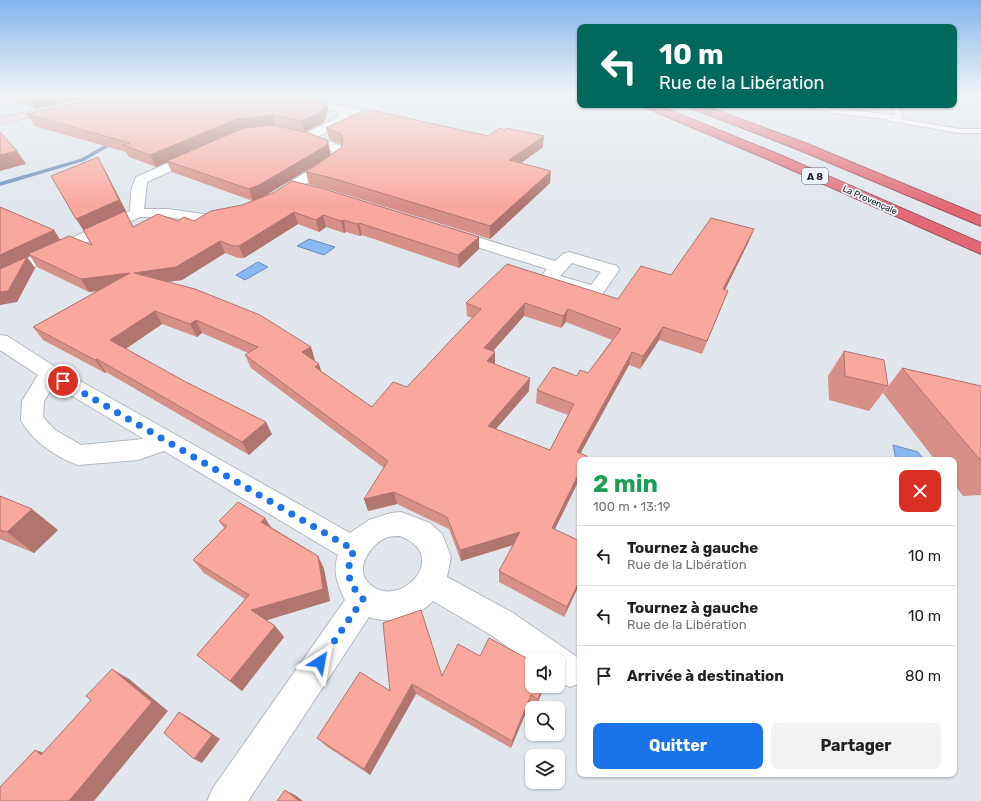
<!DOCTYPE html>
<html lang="fr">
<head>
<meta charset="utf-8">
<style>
  :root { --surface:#fff; --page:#f2f2f2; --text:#222; --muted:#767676; --line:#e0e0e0; --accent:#1a73e8 }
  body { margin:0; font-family:Rubik,sans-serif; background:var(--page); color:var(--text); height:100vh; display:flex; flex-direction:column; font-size:15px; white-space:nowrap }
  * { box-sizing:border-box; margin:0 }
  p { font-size:13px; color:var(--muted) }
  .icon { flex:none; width:22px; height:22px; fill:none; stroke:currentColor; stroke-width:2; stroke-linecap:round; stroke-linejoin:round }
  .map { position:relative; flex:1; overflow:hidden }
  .side { position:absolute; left:577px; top:457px; width:380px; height:320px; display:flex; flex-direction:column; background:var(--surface); border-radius:8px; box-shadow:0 1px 3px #0004 }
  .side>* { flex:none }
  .hud { position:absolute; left:577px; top:24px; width:380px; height:84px; border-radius:8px; box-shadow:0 1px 3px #0004; background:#00695c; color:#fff; overflow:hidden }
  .buttons { position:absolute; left:525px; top:653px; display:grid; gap:8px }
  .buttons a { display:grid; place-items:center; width:40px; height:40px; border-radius:8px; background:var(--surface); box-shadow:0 1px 3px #0004; font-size:20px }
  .pin { position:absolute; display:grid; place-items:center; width:34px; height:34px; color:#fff; margin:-17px; border:2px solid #fff; border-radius:50%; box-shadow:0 1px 4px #0007 }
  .me { position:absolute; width:44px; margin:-22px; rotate:34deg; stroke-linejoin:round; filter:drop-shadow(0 0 3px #0008) }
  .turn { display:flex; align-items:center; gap:14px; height:84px; padding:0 16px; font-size:18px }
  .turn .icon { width:52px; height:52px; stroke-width:2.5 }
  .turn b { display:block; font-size:28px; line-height:34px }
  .round { display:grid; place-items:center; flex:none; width:42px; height:42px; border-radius:8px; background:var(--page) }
  .head { display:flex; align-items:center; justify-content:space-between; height:68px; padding:0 16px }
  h1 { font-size:24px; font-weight:700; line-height:30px; color:#1e9e55 }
  .action { display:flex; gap:8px; margin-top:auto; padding:8px 16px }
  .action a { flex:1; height:46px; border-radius:8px; background:var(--accent); color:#fff; font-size:16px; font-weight:700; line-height:46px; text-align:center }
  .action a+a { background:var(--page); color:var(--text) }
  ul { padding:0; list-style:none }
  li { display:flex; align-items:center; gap:12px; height:60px; padding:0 16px; border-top:1px solid var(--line) }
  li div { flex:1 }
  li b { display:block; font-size:15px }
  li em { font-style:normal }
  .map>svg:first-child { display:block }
</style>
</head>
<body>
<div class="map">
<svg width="981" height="801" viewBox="0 0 981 801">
  <rect width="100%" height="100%" fill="#e0e6ec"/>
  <g fill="#89b8f4" stroke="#6a8cb6">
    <polygon points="309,239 335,247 324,255 297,246"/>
    <polygon points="258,262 268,267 245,280 236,275"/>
    <polygon points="893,445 918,452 924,460 896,460"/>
  </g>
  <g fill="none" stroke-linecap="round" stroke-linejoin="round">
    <polygon fill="#6a8cb6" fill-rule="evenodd" points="116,139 120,140 84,161 0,186 0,182 80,159"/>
    <defs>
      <polygon id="lane" points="799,105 895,115 892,107 895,105 897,106 904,117 901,119 959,129 981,129 981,133 959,133 890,121 887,119 838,114"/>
      <g id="street">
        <polygon points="284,95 296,95 392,117 394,119 388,122 349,114 351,117 349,119 318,137 342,146 344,149 341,162 298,189 288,189 286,186 288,183 331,157 332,151 313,143 297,140 295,137 297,134 305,134 339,116 337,111 293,101"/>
        <polygon points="196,151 200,152 202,155 200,158 147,182 144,209 168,209 210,215 229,212 234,213 236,216 234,219 210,223 168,217 140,217 0,283 0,271 130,211 131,191 136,177"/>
        <path d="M451,229L555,261L563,254L569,252L617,266L619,270L601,296L595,297L543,282L540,278L547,269L445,237L443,234L445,231ZM572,263L601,272L591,285L560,276Z"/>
        <path d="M0,335L7,336L57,368L350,533L369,520L391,513L401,512L430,523L442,534L451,557L447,577L513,613L580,659V683L570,687L559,682L558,660H532V664L491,635L433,601C417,618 391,625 369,617L248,801H207L213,788L345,600C338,585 332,572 338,555L164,451L138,460L78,465C56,457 32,441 21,420L22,401L38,375L0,350ZM54,385L144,439L81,445L55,430L43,417L44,401ZM400,536C455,557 394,615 367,581C355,567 372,544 385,538C390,536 396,536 400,536Z"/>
      </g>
      <polygon id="secondary" points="103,95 119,95 114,98 0,124 0,118"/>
      <g id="highway">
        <polygon points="643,105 657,105 780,155 981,243 981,254 772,161 644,107"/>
        <polygon points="687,105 702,105 805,143 981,216 981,226 797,149 688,107"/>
      </g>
    </defs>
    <use href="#lane" stroke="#b3b8bf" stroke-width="2"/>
    <use href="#street" stroke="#b3b8bf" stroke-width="2"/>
    <use href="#secondary" stroke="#b3b8bf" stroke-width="2"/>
    <use href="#highway" stroke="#9f515a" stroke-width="2"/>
    <use href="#lane" fill="#fff" fill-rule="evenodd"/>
    <use href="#street" fill="#fff" fill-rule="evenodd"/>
    <use href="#secondary" fill="#f6d2d6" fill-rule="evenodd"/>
    <use href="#highway" fill="#e26975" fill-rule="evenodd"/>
  </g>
  <g fill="#d79087" fill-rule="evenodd">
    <polygon points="1,95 98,95 35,109"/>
    <polygon points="310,100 326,100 328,110 324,122 305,132 330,152 330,156 342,147 342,145 329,139 326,128 488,136 543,147 521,163 550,183 490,239 334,191 309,184 306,172 325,159 253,201 172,172 167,162 156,167 129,157 126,152 34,126 27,114"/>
    <path d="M98,157L133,227L178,221H194L242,205L273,193L479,237V249L459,268L362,235L360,236L346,232L344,233L326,227L319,232L298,224L244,258H238L225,253L182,280L167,282L315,360L314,361L321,371L372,407L407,387L472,318L467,316L466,303L618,299L671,275L749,241L725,290L723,303L702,354L659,340L640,369L629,365L580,454V478L555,529L580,583L564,617L499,582V571L513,545L461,561L449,529L397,504L368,511L384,468L251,368L245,355L248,353L202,333L197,337L162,324L126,349L272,434L249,455L106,372L105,373L43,340L33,327L98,291L89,292L37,267L30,256L27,257L35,268L17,302L0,207L60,240L92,245ZM524,316L561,328L566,322L612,340L588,373L577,376L537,390L536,403L568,415L550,450L496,429L529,391L495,365L493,351Z"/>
    <polygon points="844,351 888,386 869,411 829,400 828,376"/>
    <polygon points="902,368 981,386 981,495 963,496 954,484 954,460 935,460 883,393"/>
    <polygon points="0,496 58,530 34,553 0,539"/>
    <polygon points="265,518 271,527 318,556 324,569 330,601 266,620 275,626 284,637 242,691 197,655 245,599 204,573 193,560 224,528 219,521"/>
    <polygon points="480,656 544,686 536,708 529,705 511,748 416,694 370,775 326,746 317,738 390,691 442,676"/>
  </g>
  <g fill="#af756e">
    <polygon points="44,95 98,95 35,109 29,98"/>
    <polygon points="326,100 328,110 324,122 305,132 302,121"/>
    <polygon points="273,115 276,127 167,161 167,162 156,167 150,155 237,119"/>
    <polygon points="544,136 543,147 509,172 509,160"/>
    <polygon points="328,141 330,152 330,156 265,196 253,201 249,189"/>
    <polygon points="17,151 26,164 0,171 0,155"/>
    <polygon points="104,168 126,211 84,231 76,219"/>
    <polygon points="551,171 550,183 490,239 490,226"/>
    <polygon points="294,212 298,224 244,258 239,246"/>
    <polygon points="323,215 326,227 319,232 316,220"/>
    <polygon points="344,220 346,232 344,233 341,221"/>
    <polygon points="359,223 362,235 360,236 357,224"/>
    <polygon points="754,229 749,241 719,302 723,289"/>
    <polygon points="54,230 61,241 28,254 30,256 27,257 35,268 17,302 0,305 0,255"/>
    <polygon points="479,237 479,249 459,268 458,255"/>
    <polygon points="220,241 225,253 182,280 141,285 134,273"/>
    <polygon points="130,273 138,286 89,292 81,279"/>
    <polygon points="728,291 723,303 702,354 707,341"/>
    <polygon points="525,303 524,316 484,361 484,348"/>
    <polygon points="568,309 566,322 561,328 563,316"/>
    <polygon points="155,311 162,324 119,353 110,340"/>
    <polygon points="196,320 202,333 197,337 190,324"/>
    <polygon points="663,327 659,340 640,369 643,356"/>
    <polygon points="311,347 315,360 307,365 302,352"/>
    <polygon points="495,352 495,365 487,361"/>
    <polygon points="632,352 629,365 574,465 577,452"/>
    <polygon points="97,359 106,372 105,373 95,360"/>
    <polygon points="319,364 323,377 315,367"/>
    <polygon points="530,378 529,391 488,438 488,426"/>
    <polygon points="266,422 272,434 249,455 242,442"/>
    <polygon points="580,471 580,478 550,539 552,528"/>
    <polygon points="394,492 397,504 368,511 364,499"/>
    <polygon points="32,509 58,530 34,553 7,532"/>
    <polygon points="265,518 273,532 261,522"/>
    <polygon points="520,532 519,543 461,561 460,550"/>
    <polygon points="318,556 324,569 330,601 261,622 251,610"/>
    <polygon points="580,579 580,583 564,617 567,607"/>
    <polygon points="275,626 284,637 242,691 230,681"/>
    <polygon points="112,669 129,679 168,711 94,801 69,801"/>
    <polygon points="412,684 416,694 370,775 364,769"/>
    <polygon points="543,686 544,686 536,708 538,699"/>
    <polygon points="531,695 529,705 511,748 512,741"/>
    <polygon points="179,712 188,717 220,739 202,763 194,759"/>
    <polygon points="35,750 57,757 41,755"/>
    <polygon points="285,790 295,795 303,801 299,801"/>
  </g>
  <g fill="#faa79d" stroke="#af756e" fill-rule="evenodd">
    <polygon points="21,95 44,95 29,98"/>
    <polygon points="114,95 299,95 310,100 326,100 322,111 302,121 273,115 237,119 150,155 123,145 130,143 27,114"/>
    <polygon points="367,109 488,136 500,128 505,130 507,128 544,136 509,160 551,171 490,226 332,178 306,172 342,147 343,138 341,134 326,128"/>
    <polygon points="273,125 309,133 328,141 327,145 261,184 249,189 167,161 244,128"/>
    <polygon points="0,132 17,151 0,155"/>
    <polygon points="98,157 119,200 76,219 51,176"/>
    <path d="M292,181L321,188L479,237L458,255L359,223L357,224L344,220L341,221L323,215L316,220L294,212L239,246H233L220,241L176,267L134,273L195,289L260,315L311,347L302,352L319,364L315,367L372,407L393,382L407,387L451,340L481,309L466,303L507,264L618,299L641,266L671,275L711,218L754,229L723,289L728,291L707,341L663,327L643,356L632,352L577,452L587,456L585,460H580V471L552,528L580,541V579L567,607L499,571L520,532L460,550L447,517L394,492L364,499L388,461L245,355L258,347L196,320L190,324L155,311L110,340L186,382L266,422L242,442L97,359L95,360L33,327L130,273L81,279L28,254L69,236L92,245L83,230L125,211L133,227L158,214L178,221L184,217L194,221L211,211L242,205L273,193ZM525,303L563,316L568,309L621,329L588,373L580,370L577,376L553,367L537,390L574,404L550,450L488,426L530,378L487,361L495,352L484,348Z"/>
    <polygon points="0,207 54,230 0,255"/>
    <polygon points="27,257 8,291 0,292 0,269"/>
    <polygon points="844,351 884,360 888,386 845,376"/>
    <polygon points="902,368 981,386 981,461"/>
    <polygon points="0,496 32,509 7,532 0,530"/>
    <polygon points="238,502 265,518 261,522 318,556 323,589 251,610 275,626 230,681 197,655 249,595 193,560 227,526 219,521"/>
    <polygon points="421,610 442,676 458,644 480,656 489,638 532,661 532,686 543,686 538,699 531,695 512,741 412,684 364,769 317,738 360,672 390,691 383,623"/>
    <polygon points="112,669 152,702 69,801 0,801 0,787 35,750 41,755 91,700 86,696"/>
    <polygon points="179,712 212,735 194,759 164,733"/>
    <polygon points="285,790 299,801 277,801"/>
  </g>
  <linearGradient id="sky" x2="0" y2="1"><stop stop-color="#82b6ed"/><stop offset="0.46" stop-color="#f1f4f6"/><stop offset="1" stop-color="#f1f4f6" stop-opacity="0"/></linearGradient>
  <rect width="981" height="207" fill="url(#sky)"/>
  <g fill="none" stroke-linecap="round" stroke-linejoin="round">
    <path stroke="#1a73e8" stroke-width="7" stroke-dasharray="0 12.6" d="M63,381L354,550C345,571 347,582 363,599L320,662"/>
  </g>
  <g text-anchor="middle" stroke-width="3.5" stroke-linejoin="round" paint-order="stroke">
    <g font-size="9" fill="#232527" stroke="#edf3fa">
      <text transform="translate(870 200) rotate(24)" y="3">La Provençale</text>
    </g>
    <rect fill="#edf3fa" stroke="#606366" stroke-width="1" x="802" y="168" width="26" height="16" rx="3"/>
    <g font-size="10" font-weight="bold" fill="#232527">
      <text x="815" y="180">A 8</text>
    </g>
  </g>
</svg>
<div class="buttons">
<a><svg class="icon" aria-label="sound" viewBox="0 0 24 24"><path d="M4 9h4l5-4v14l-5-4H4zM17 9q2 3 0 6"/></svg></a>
<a><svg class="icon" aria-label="search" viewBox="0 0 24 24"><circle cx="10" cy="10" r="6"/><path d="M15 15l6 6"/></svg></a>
<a><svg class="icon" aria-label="layers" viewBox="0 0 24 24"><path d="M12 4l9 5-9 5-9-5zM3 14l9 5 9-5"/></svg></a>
</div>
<div class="pin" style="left:63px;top:381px;background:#d93025"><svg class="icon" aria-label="arrive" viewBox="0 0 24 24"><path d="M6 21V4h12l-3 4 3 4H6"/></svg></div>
<svg class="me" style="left:320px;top:662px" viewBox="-20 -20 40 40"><path d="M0-17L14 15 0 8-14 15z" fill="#1a73e8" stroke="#fff" stroke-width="4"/></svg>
<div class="hud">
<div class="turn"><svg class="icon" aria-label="left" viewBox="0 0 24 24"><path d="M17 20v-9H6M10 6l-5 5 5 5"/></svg><div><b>10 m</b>Rue de la Libération</div></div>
</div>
<section class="side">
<div class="head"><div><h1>2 min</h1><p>100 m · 13:19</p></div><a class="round" style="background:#d93025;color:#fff"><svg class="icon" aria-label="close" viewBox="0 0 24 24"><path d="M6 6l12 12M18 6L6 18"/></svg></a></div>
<ul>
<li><svg class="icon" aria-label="left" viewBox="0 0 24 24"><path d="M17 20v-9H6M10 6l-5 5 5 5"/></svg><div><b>Tournez à gauche</b><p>Rue de la Libération</p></div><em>10 m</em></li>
<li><svg class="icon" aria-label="left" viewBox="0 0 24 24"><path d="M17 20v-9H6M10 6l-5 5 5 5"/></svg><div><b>Tournez à gauche</b><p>Rue de la Libération</p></div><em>10 m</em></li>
<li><svg class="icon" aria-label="arrive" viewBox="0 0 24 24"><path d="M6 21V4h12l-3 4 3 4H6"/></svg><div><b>Arrivée à destination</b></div><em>80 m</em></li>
</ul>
<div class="action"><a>Quitter</a><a>Partager</a></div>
</section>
</div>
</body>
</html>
